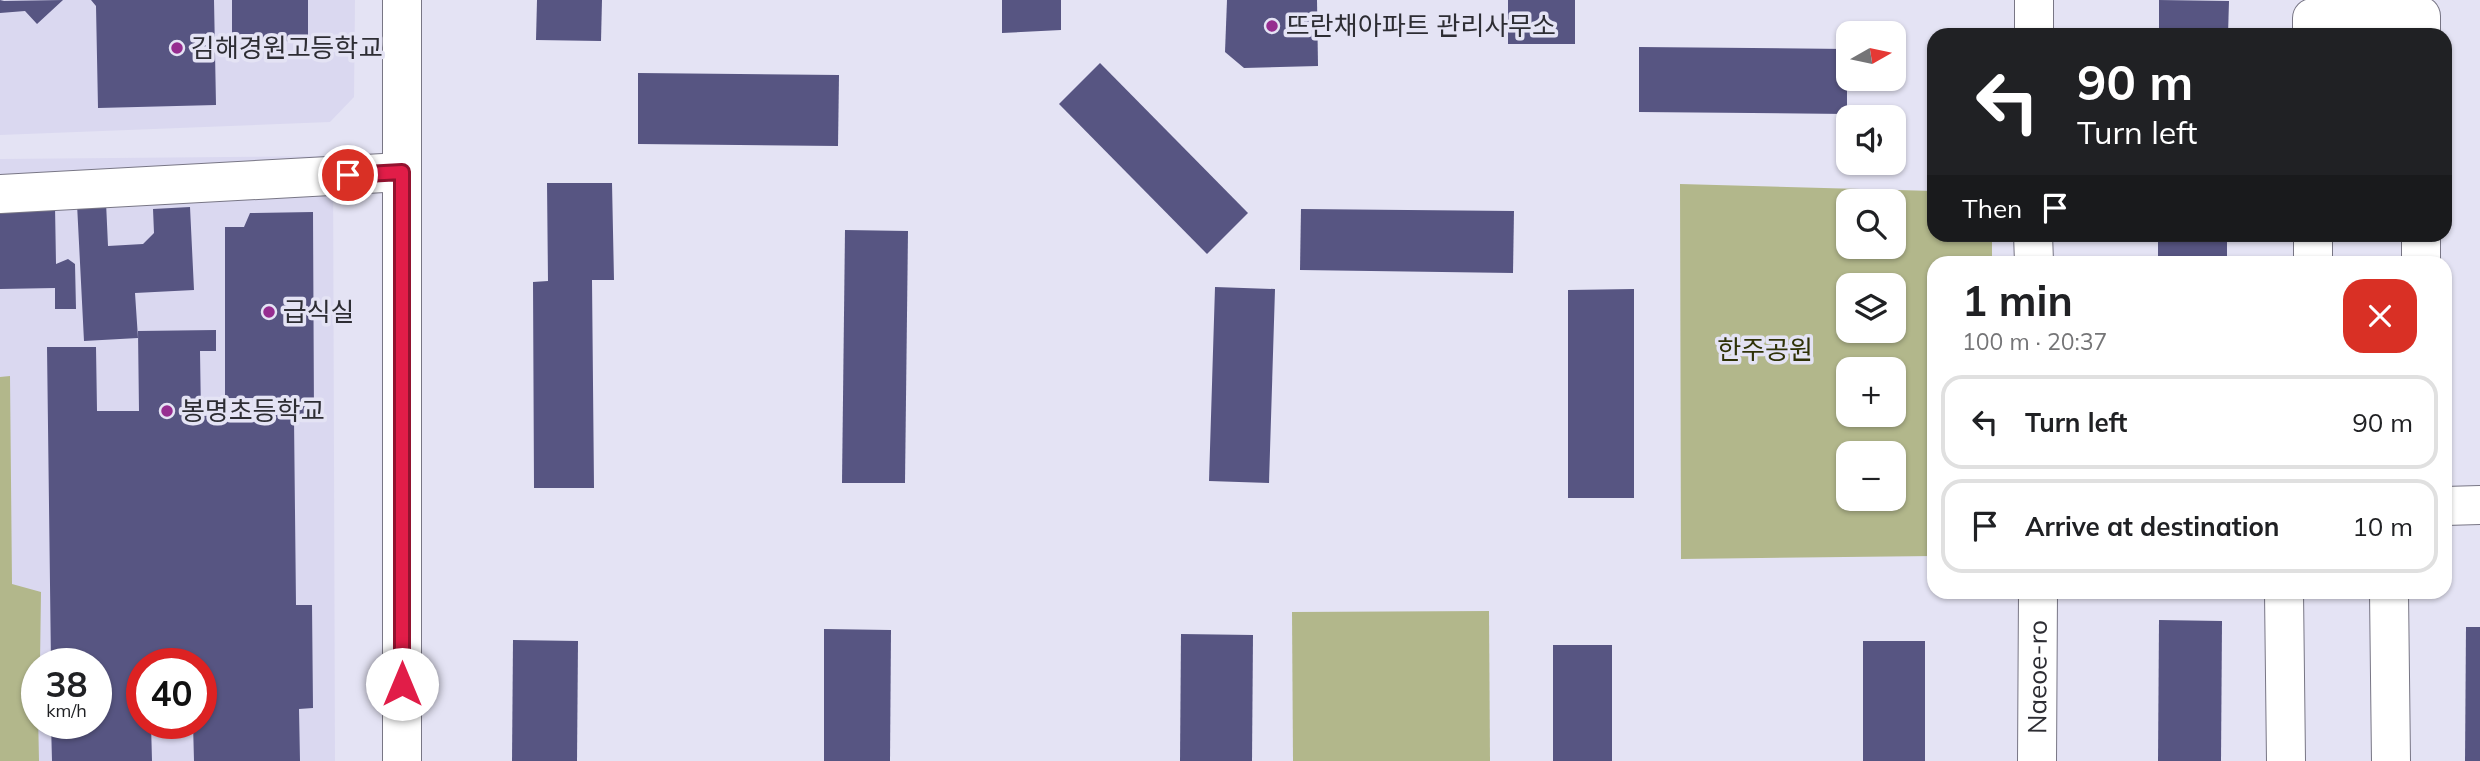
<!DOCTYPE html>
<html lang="en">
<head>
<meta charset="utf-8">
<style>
  :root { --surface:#fff; --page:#f6f6f6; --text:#202124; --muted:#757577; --line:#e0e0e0 }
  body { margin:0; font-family:Mulish,"Noto Sans KR",sans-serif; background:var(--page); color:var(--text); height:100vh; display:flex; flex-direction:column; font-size:26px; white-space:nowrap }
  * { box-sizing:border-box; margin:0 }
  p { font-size:23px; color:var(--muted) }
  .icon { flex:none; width:38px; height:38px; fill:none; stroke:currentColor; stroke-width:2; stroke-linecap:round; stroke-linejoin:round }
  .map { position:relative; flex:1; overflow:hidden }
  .side { position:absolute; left:1927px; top:256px; width:525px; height:343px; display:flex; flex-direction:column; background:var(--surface); border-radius:21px; box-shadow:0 2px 5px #0004 }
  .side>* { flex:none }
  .top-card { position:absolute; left:1927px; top:28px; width:525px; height:214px; border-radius:21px; box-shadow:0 2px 5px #0004; background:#202124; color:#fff; overflow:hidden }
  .needle { width:46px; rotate:81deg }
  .fabs { position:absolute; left:1836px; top:21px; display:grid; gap:14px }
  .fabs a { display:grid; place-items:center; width:70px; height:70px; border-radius:14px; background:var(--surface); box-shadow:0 2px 5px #0004; font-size:35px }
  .speed { position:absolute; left:21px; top:648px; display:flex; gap:14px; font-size:35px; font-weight:700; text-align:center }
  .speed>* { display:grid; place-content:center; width:91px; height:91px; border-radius:50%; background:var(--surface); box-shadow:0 2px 5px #0004; line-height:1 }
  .speed small { font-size:18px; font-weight:400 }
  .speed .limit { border:10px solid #d22; background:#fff; color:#111 }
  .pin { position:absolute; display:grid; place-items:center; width:60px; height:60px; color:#fff; margin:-30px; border:4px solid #fff; border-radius:50%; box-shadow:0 2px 7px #0007 }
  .me { position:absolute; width:77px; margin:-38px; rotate:0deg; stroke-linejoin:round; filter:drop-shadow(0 0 5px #0008) }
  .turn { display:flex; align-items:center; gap:24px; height:147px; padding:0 35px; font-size:32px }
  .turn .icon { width:91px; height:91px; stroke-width:2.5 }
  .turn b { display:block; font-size:49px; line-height:60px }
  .then { display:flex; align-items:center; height:66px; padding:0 35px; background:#0003; gap:14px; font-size:26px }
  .round { display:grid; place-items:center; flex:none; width:74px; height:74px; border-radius:21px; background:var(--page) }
  .overview { display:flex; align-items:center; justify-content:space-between; height:119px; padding:0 35px }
  h1 { font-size:42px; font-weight:700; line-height:52px }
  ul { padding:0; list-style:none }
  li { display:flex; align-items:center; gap:21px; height:94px; margin:0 14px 10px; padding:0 21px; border:4px solid var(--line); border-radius:21px }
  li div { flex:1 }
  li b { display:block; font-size:26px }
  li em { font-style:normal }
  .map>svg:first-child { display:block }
</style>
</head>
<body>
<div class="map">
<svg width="2480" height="761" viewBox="0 0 2480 761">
  <rect width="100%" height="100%" fill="#e4e3f4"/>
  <g fill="#dad8f0" fill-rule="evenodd">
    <polygon points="0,0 355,0 354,97 330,122 0,135"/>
    <path d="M333,156L335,761H0V159ZM37,663H96V723H37ZM142,663H201V723H142Z"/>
  </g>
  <g fill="#b2b78b" fill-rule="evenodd">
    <path d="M1680,184L1934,191V234L1992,235V262H1934V556L1681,559ZM1848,201H1894V247H1848ZM1848,285H1894V331H1848ZM1848,369H1894V415H1848ZM1848,453H1894V499H1848Z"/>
    <polygon points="10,376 12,584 41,592 40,663 37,663 39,761 0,761 0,377"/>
    <polygon points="1489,611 1490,761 1293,761 1292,612"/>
  </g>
  <g fill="#575582">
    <polygon points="0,0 4,1 63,0 37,24 25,11 0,13"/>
    <polygon points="91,0 214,0 216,105 98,108 96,6"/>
    <polygon points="232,0 308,0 308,41 232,42"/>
    <polygon points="537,0 602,0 601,41 536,40"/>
    <polygon points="1002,0 1061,0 1061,30 1002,33"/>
    <polygon points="1227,0 1317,0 1318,66 1244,68 1225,52"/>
    <rect x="1508" y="0" width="67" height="44"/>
    <polygon points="2159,0 2229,1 2228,35 2159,35"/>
    <polygon points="1639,47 1847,49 1847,114 1639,112"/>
    <polygon points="1100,63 1248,213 1207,254 1059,104"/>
    <polygon points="638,73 839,75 838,146 638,144"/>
    <polygon points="547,183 612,183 614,280 592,280 594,488 534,488 533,282 548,281"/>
    <polygon points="106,202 108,246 143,244 154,233 153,209 190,207 194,290 135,293 138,338 84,341 77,204"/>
    <polygon points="55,206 56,264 68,259 75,264 76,309 55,309 55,288 0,289 0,207"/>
    <polygon points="1301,209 1514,211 1513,273 1300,270"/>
    <polygon points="313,212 314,418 294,418 296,605 312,605 313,708 299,709 300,761 194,761 193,723 201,723 201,663 142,663 142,723 151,723 152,761 52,761 51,723 96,723 96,663 51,663 47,347 96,347 97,411 139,411 138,331 216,330 216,351 200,351 201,416 294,414 294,398 225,398 225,227 244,227 250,213"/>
    <polygon points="845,230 908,231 905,483 842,483"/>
    <rect x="2158" y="234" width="69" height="28"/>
    <polygon points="1215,287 1275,289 1269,483 1209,481"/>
    <polygon points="1634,289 1634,498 1568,498 1568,290"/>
    <polygon points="2159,620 2222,621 2221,761 2158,761"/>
    <polygon points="2466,627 2480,627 2480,761 2465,761"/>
    <polygon points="824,629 891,630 890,761 824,761"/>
    <polygon points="1181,634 1253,635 1252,761 1180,761"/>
    <polygon points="513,640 578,641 577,761 512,761"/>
    <rect x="1863" y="641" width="62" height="120"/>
    <rect x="1553" y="645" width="59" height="116"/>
  </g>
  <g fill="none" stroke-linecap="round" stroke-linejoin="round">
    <defs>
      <g id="minor">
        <polyline points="402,0 402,761"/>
        <polyline points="2034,35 2034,0"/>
        <polyline points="2312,35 2312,18 2421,16 2421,35"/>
        <polyline points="0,194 402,172"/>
        <polyline points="2033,234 2034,262"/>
        <polyline points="2313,234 2313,262"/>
        <polyline points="2421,234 2421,262"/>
        <polyline points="2445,506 2480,505"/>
        <polyline points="2284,592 2286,761"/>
        <polyline points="2389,592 2391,761"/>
        <path id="s1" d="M2037,761L2038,592"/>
      </g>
    </defs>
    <use href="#minor" stroke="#787685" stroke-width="40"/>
    <use href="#minor" stroke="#fff" stroke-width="38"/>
  </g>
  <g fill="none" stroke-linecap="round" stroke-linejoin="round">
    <defs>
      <polyline id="route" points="348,175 402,172 402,684"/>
    </defs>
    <use href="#route" stroke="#92132f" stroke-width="18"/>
    <use href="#route" stroke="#e11d48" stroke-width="12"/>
  </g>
  <g fill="#962d90" stroke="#e4e3f4" stroke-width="2.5">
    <circle cx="1272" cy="26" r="7"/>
    <circle cx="177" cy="48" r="7"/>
    <circle cx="269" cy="312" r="7"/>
    <circle cx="167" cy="411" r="7"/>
  </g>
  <g text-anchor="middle" stroke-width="7" stroke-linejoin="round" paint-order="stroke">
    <g font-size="26" fill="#2d2d33" stroke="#e4e3f4" text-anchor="start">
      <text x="1286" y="35">뜨란채아파트 관리사무소</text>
      <text x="191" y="57">김해경원고등학교</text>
      <text x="283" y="321">급식실</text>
      <text x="181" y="420">봉명초등학교</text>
    </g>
    <g font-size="26" fill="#2f3207" stroke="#e4e3f4">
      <text x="1765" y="359">한주공원</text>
    </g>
    <g font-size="26" fill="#2d2d33" stroke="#e4e3f4">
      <text dy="9" stroke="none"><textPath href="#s1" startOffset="84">Naeoe-ro</textPath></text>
    </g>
  </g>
</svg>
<div class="fabs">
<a><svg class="needle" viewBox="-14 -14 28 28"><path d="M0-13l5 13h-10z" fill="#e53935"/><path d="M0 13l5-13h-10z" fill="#757577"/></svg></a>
<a><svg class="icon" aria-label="sound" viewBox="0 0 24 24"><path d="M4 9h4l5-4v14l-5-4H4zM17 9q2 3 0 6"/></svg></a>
<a><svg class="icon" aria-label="search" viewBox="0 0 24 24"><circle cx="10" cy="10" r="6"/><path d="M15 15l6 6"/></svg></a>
<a><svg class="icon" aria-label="layers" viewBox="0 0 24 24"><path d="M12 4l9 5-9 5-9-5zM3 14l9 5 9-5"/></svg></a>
<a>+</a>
<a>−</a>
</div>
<div class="speed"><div>38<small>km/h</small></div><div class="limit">40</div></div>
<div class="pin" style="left:348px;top:175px;background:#d93025"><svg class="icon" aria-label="arrive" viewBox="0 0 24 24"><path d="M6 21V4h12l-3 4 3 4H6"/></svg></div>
<svg class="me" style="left:402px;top:684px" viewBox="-20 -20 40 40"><circle r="19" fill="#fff"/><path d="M0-13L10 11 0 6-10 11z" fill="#e11d48"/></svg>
<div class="top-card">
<div class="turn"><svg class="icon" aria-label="left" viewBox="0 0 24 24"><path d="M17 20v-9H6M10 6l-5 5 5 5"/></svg><div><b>90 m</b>Turn left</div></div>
<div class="then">Then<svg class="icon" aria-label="arrive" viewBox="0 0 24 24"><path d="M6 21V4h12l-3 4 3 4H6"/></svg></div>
</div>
<section class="side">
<div class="overview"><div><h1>1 min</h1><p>100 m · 20:37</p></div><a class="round" style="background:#d93025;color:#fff"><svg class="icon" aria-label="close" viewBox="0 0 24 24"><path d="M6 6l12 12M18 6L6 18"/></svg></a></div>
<ul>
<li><svg class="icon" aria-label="left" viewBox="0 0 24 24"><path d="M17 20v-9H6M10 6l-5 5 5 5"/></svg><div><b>Turn left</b></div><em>90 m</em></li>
<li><svg class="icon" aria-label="arrive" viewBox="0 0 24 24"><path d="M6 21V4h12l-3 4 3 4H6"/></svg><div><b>Arrive at destination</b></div><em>10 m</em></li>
</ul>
</section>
</div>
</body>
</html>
